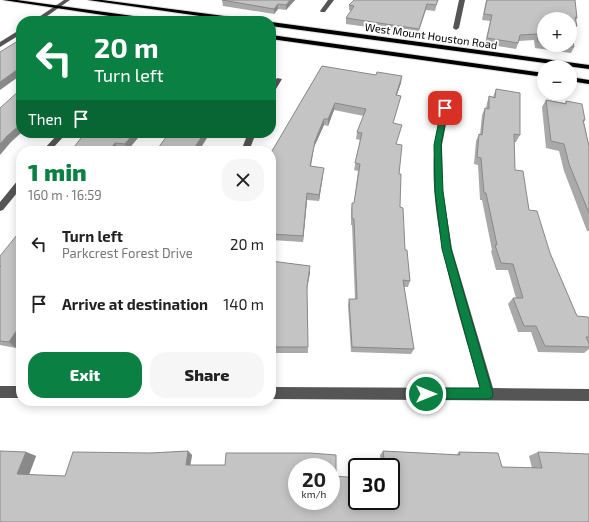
<!DOCTYPE html>
<html lang="en">
<head>
<meta charset="utf-8">
<style>
  :root { --surface:#fff; --page:#f6f6f6; --text:#222; --muted:#767676; --accent:#0b8043 }
  body { margin:0; font-family:"Exo 2",sans-serif; background:var(--page); color:var(--text); height:100vh; display:flex; flex-direction:column; font-size:15px; white-space:nowrap }
  * { box-sizing:border-box; margin:0 }
  p { font-size:13px; color:var(--muted) }
  .icon { flex:none; width:22px; height:22px; fill:none; stroke:currentColor; stroke-width:2; stroke-linecap:round; stroke-linejoin:round }
  .map { position:relative; flex:1; overflow:hidden }
  .panel { position:absolute; left:16px; top:146px; width:260px; height:260px; display:flex; flex-direction:column; background:var(--surface); border-radius:16px; box-shadow:0 2px 10px #0003 }
  .panel>* { flex:none }
  .guide { position:absolute; left:16px; top:16px; width:260px; height:122px; border-radius:16px; box-shadow:0 2px 10px #0003; background:#0b8043; color:#fff; overflow:hidden }
  .tools { position:absolute; left:537px; top:12px; display:grid; gap:8px }
  .tools a { display:grid; place-items:center; width:40px; height:40px; border-radius:50%; background:var(--surface); box-shadow:0 2px 10px #0003; font-size:20px }
  .speed { position:absolute; left:288px; top:458px; display:flex; gap:8px; font-size:20px; font-weight:700; text-align:center }
  .speed>* { display:grid; place-content:center; width:52px; height:52px; border-radius:50%; background:var(--surface); box-shadow:0 2px 10px #0003; line-height:1 }
  .speed small { font-size:10px; font-weight:400 }
  .speed .limit { border:2px solid #111; border-radius:6px; background:#fff; color:#111 }
  .pin { position:absolute; display:grid; place-items:center; width:34px; height:34px; color:#fff; margin:-17px; border-radius:8px; box-shadow:0 2px 6px #0006 }
  .me { position:absolute; width:44px; margin:-22px; rotate:90deg; stroke-linejoin:round; filter:drop-shadow(0 0 3px #0008) }
  .turn { display:flex; align-items:center; gap:14px; height:84px; padding:0 12px; font-size:18px }
  .turn .icon { width:52px; height:52px; stroke-width:2.5 }
  .turn b { display:block; font-size:28px; line-height:34px }
  .then { display:flex; align-items:center; height:38px; padding:0 12px; background:#0003; gap:8px; font-size:15px }
  .round { display:grid; place-items:center; flex:none; width:42px; height:42px; border-radius:16px; background:var(--page) }
  .summary { display:flex; align-items:center; justify-content:space-between; height:68px; padding:0 12px }
  h1 { font-size:24px; font-weight:800; line-height:30px; color:var(--accent) }
  .primary-button { display:flex; gap:8px; margin-top:auto; padding:8px 12px }
  .primary-button a { flex:1; height:46px; border-radius:16px; background:var(--accent); color:#fff; font-size:16px; font-weight:800; line-height:46px; text-align:center }
  .primary-button a+a { background:var(--page); color:var(--text) }
  ul { padding:0; list-style:none }
  li { display:flex; align-items:center; gap:12px; height:60px; padding:0 12px }
  li div { flex:1 }
  li b { display:block; font-size:15px }
  li em { font-style:normal }
  .map>svg:first-child { display:block }
</style>
</head>
<body>
<div class="map">
<svg width="589" height="522" viewBox="0 0 589 522">
  <rect width="100%" height="100%" fill="#fff"/>
  <g fill="none" stroke-linecap="round" stroke-linejoin="round">
    <defs>
      <g id="major">
        <polygon points="3,0 17,0 155,19 158,21 143,21"/>
        <polygon points="88,0 102,0 247,19 250,21 235,21"/>
        <polygon points="271,22 589,65 589,69 271,26"/>
        <polygon points="271,35 544,73 544,77 271,39"/>
        <polygon points="570,77 589,80 589,84 570,81"/>
      </g>
    </defs>
    <use href="#major" stroke="#dbdbdb" stroke-width="2"/>
    <g fill="#555" fill-rule="evenodd">
      <polygon points="64,0 70,0 40,21 33,21"/>
      <polygon points="328,0 334,0 325,12 321,12 320,11"/>
      <polygon points="459,0 465,0 459,28 456,30 453,28"/>
      <polygon points="21,29 21,34 0,47 0,42"/>
      <polygon points="277,78 282,79 273,94 271,95 271,87"/>
      <path d="M442,106H448L449,108L442,145L443,191L452,249L493,388L589,389V401L271,399V387L480,388C459,312 422,208 437,130C439,122 439,113 442,106Z"/>
      <polygon points="59,133 67,133 50,151 42,151"/>
      <polygon points="248,133 256,133 249,151 241,151"/>
      <polygon points="21,179 21,188 3,210 0,211 0,202 18,180"/>
      <rect x="0" y="386" width="21" height="12"/>
    </g>
    <use href="#major" fill="#000" fill-rule="evenodd"/>
  </g>
  <g fill="#a9a9a9" fill-rule="evenodd">
    <polygon points="222,0 295,0 286,10 278,9 274,14 223,6"/>
    <polygon points="438,0 435,11 426,10 418,34 346,24 346,18 351,11 349,10 349,5"/>
    <path d="M486,0H575L577,18L576,21L577,26L574,32H571L574,47L571,53L535,48L534,40L519,41L516,49L485,44L490,21L482,20ZM544,19L570,45H544Z"/>
    <polygon points="322,66 401,83 397,95 401,96 393,123 396,144 399,174 400,207 405,250 410,281 408,287 404,287 414,349 411,354 351,352 348,305 349,299 355,299 352,225 351,225 351,210 352,203 354,203 358,171 354,170 360,140 356,139 357,132 364,116 334,110 328,126 324,125 314,147 311,167 323,175 319,201 307,200 303,242 271,240 271,153"/>
    <polygon points="496,89 520,135 516,142 514,142 515,170 529,210 550,253 577,316 589,318 589,349 584,353 538,352 531,332 518,332 508,304 513,298 516,298 508,270 496,270 491,251 492,250 482,200 480,200 478,165 474,164 476,141 479,134 480,135 482,115 485,108 486,108 487,103 489,96 493,97"/>
    <polygon points="546,100 565,103 566,101 585,120 584,122 589,146 589,231 587,231 564,171 559,151 546,148 542,107"/>
    <polygon points="142,133 127,151 118,149 116,151 71,151"/>
    <polygon points="0,256 16,348 0,345"/>
    <polygon points="271,261 310,266 307,291 308,353 271,353"/>
    <polygon points="188,451 192,455 190,465 336,476 391,501 391,467 381,467 380,455 383,451 456,455 459,452 502,467 532,468 529,456 538,452 589,522 0,522 26,452 36,456 29,475 65,476 150,453"/>
  </g>
  <g fill="#898989">
    <polygon points="290,0 295,0 286,10 286,5"/>
    <polygon points="278,4 278,9 274,14 274,9"/>
    <polygon points="21,67 21,75 0,90 0,82"/>
    <polygon points="402,76 401,83 394,102 396,95"/>
    <polygon points="335,103 334,110 328,126 328,119"/>
    <polygon points="324,119 324,125 314,147 309,173 310,166 315,141"/>
    <polygon points="21,124 21,133 11,142 0,155 0,144 7,136"/>
    <polygon points="134,133 142,133 127,151 125,144"/>
    <polygon points="204,133 210,133 199,151 196,151 195,147"/>
    <polygon points="115,143 118,149 116,151 109,151"/>
    <polygon points="324,168 323,175 319,201 319,195"/>
    <polygon points="307,193 307,200 303,242 303,236"/>
    <polygon points="310,266 310,273 306,294"/>
    <polygon points="21,324 21,339 16,348 9,342"/>
    <polygon points="188,451 192,455 190,468 186,465"/>
    <polygon points="26,452 36,456 28,477 17,474"/>
  </g>
  <g fill="#c4c4c4" stroke="#898989" fill-rule="evenodd">
    <polygon points="222,0 290,0 286,5 278,4 274,9"/>
    <polygon points="354,0 438,0 436,5 427,4 419,29 346,18 354,6 349,5"/>
    <polygon points="487,0 575,0 577,18 575,17 577,26 570,25 570,19 544,19 544,43 538,42 537,34 520,35 518,43 487,38 492,15 484,14"/>
    <polygon points="570,26 574,47 557,45 570,45"/>
    <polygon points="21,39 21,68 21,67 0,82 0,52"/>
    <polygon points="322,66 376,75 377,72 402,76 396,95 401,96 393,123 402,125 396,144 402,145 399,174 401,174 400,207 403,208 405,250 407,250 410,281 403,280 414,349 352,347 349,299 357,299 354,219 352,218 352,203 354,203 360,164 355,163 362,133 357,132 366,109 335,103 328,119 324,119 315,141 310,166 324,168 319,195 307,193 303,236 271,234 271,153 272,151"/>
    <polygon points="21,89 21,124 7,136 0,144 0,108"/>
    <polygon points="496,89 520,93 520,135 514,134 515,170 523,171 529,210 537,211 550,253 577,316 588,317 589,318 589,337 586,337 589,343 589,347 545,346 536,326 524,326 513,298 523,298 513,264 501,263 495,245 497,245 486,193 484,193 481,158 477,157 479,134 482,135 485,108 489,109 489,96 495,98"/>
    <polygon points="546,100 566,104 566,101 582,104 585,120 583,120 589,146 589,213 569,164 564,144 551,141"/>
    <polygon points="85,133 134,133 125,144 115,143 109,151 71,151"/>
    <polygon points="169,133 204,133 195,147 199,148 197,151 156,151"/>
    <polygon points="21,230 21,324 9,342 0,341 0,267 1,266 0,266 0,256"/>
    <polygon points="271,261 310,266 307,287 308,347 271,347"/>
    <path d="M0,451L26,452L17,474L65,476L73,452L150,453L188,451L186,465H225L226,453H310L336,455V476L357,478V501H391V467H385L383,451L460,455L459,452L498,453L502,467L542,468L538,452L589,454V522H0ZM297,467H331V501H297Z"/>
  </g>
  <polygon fill="#0b8043" stroke="#07532c" points="442,106 448,108 441,145 443,191 451,249 493,394 492,398 488,399 426,399 422,398 420,394 422,389 426,388 480,388 442,249 435,191 434,145"/>
  <g text-anchor="middle" stroke-width="4" stroke-linejoin="round" paint-order="stroke">
    <g font-size="11" fill="#000" stroke="#fff">
      <text transform="translate(431 36) rotate(8)" y="4">West Mount Houston Road</text>
    </g>
  </g>
</svg>
<div class="tools">
<a>+</a>
<a>−</a>
</div>
<div class="speed"><div>20<small>km/h</small></div><div class="limit">30</div></div>
<div class="pin" style="left:445px;top:108px;background:#d93025"><svg class="icon" aria-label="arrive" viewBox="0 0 24 24"><path d="M6 21V4h12l-3 4 3 4H6"/></svg></div>
<svg class="me" style="left:426px;top:394px" viewBox="-20 -20 40 40"><circle r="17" fill="#0b8043" stroke="#fff" stroke-width="3"/><path d="M0-11L8 9 0 5-8 9z" fill="#fff"/></svg>
<div class="guide">
<div class="turn"><svg class="icon" aria-label="left" viewBox="0 0 24 24"><path d="M17 20v-9H6M10 6l-5 5 5 5"/></svg><div><b>20 m</b>Turn left</div></div>
<div class="then">Then<svg class="icon" aria-label="arrive" viewBox="0 0 24 24"><path d="M6 21V4h12l-3 4 3 4H6"/></svg></div>
</div>
<section class="panel">
<div class="summary"><div><h1>1 min</h1><p>160 m · 16:59</p></div><a class="round"><svg class="icon" aria-label="close" viewBox="0 0 24 24"><path d="M6 6l12 12M18 6L6 18"/></svg></a></div>
<ul>
<li><svg class="icon" aria-label="left" viewBox="0 0 24 24"><path d="M17 20v-9H6M10 6l-5 5 5 5"/></svg><div><b>Turn left</b><p>Parkcrest Forest Drive</p></div><em>20 m</em></li>
<li><svg class="icon" aria-label="arrive" viewBox="0 0 24 24"><path d="M6 21V4h12l-3 4 3 4H6"/></svg><div><b>Arrive at destination</b></div><em>140 m</em></li>
</ul>
<div class="primary-button"><a>Exit</a><a>Share</a></div>
</section>
</div>
</body>
</html>
